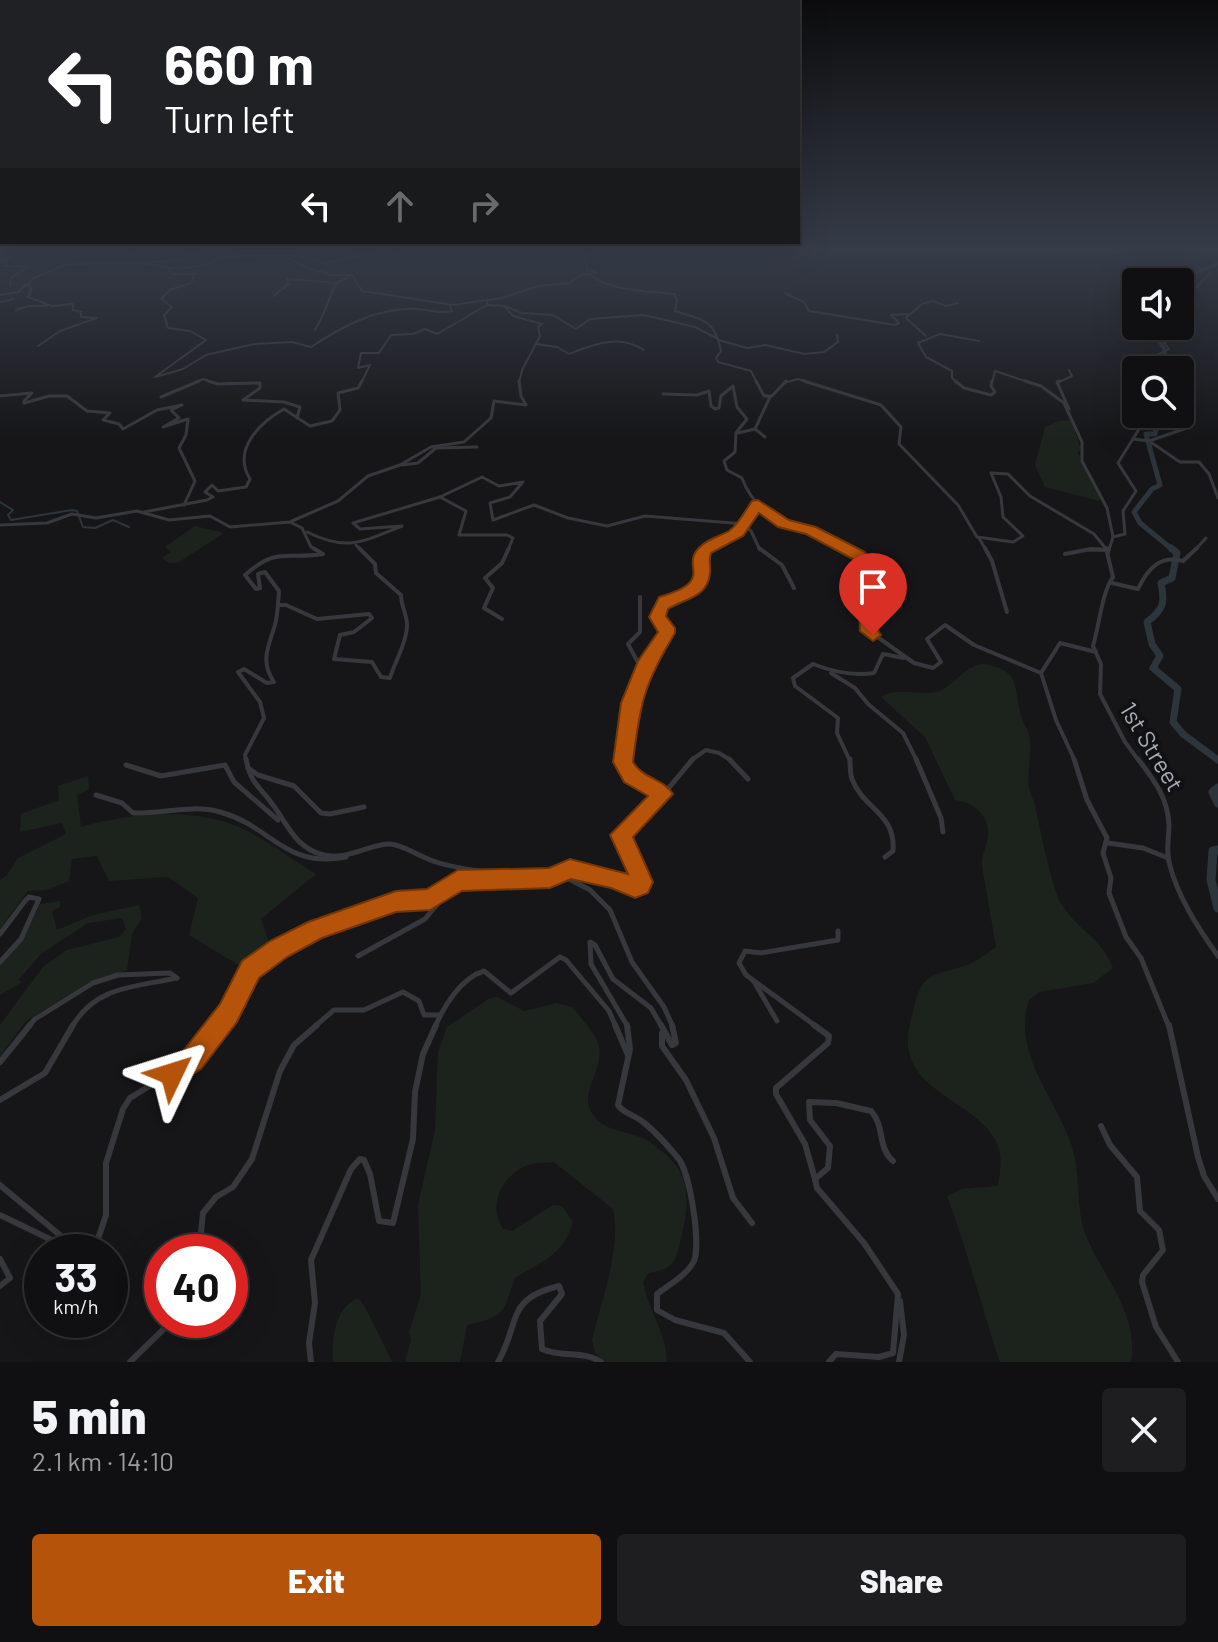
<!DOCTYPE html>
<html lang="en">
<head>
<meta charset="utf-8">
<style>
  :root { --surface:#101012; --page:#1e1e20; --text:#f1f3f6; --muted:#9c9d9f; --line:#303032; --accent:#b45309 }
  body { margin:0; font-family:Barlow,sans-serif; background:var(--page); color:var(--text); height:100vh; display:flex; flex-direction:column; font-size:30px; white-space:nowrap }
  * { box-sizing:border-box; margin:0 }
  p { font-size:26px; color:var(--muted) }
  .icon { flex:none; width:44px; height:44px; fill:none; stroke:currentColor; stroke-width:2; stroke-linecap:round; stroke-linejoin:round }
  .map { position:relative; height:1362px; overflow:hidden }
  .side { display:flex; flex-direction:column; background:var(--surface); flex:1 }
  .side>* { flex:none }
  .banner { position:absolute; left:0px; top:0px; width:800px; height:244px; box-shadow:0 8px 32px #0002,0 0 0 2px var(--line); background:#202124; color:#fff; overflow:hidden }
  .fabs { position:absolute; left:1122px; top:268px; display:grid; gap:16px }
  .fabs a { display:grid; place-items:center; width:72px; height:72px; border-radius:8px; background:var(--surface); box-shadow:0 8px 32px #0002,0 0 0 2px var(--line); font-size:40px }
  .speed { position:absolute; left:24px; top:1234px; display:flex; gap:16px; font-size:40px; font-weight:700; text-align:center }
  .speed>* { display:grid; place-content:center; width:104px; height:104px; border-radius:50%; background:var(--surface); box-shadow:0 8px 32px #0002,0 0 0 2px var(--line); line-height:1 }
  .speed small { font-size:20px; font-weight:400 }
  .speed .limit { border:12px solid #d22; background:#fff; color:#111 }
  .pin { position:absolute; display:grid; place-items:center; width:68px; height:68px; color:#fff; margin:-82px -34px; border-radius:50% 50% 50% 0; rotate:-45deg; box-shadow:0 0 8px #0007 }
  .pin .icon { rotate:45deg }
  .me { position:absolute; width:88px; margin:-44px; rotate:49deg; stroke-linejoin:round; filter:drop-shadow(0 0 6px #0008) }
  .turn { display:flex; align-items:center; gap:28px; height:168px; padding:0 32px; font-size:36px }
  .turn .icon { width:104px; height:104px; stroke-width:2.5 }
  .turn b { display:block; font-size:56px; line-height:68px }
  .lanes { display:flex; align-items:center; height:76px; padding:0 32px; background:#0003; justify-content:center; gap:40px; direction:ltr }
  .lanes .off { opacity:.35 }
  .round { display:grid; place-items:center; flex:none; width:84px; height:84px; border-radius:8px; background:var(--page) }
  .summary { display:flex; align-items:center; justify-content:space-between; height:136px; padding:0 32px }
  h1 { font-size:48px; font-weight:800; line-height:60px }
  .primary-button { display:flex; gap:16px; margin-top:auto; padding:16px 32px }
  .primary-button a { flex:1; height:92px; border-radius:8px; background:var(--accent); color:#fff; font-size:32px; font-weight:800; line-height:92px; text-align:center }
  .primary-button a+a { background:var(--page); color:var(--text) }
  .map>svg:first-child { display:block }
</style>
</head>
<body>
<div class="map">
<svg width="1218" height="1362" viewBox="0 0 1218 1362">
  <rect width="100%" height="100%" fill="#161618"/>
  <g fill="#1c231d">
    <polygon points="1059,421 1071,421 1081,449 1078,453 1101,497 1099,501 1045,487 1035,465 1045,427"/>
    <polygon points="195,526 224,533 179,562 169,563 162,558 171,552 165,547"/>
    <path d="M984,664C1023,671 1012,687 1022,718C1024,726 1030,732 1030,741C1032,762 1023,782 1034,801C1039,823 1052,891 1062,905C1078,930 1103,940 1113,968L1093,983L1039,992L1029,1000C1010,1056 1062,1104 1074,1154C1080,1180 1076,1207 1085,1233C1102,1277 1139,1311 1131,1362H1000C981,1307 968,1251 947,1196L962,1189L998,1186C1000,1173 1003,1156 997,1143C975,1096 888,1092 912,1016C915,1005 917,989 925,982C935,971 956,970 970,964C979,960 987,953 996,947L982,866C981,854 988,845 988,834C989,814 972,802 955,800L925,737L881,697C897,686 918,696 936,692C955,687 962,666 984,664Z"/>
    <path d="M88,776L89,789L77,795L81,827C130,813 200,806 247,831C271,843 293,860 316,874L261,919L270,946L245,969L189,935L198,898L168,877L109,881L97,856L72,859L69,881L46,890L28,891L0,929V880L7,875L18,858L66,834L62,823L20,832L21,814L59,800L58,786Z"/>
    <path d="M60,901V907L52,911L57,930L93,915L139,905L142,918L132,934L127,970L91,982L26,1021L0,1056V1025L43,967L67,950L119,937L126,929L122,918L88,923L42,953L18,980L22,982L0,995V964C19,948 31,927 40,904Z"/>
    <path d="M498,997L524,1011L557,1003L572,1007C581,1018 596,1033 599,1047C603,1067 583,1090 589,1107C598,1130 620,1130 640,1137C647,1139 654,1145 660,1150C694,1174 689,1207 680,1243C675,1265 671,1269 649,1273L643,1282C648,1309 667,1335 667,1362H605L595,1353L592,1340C601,1303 622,1245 613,1209L554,1162C546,1163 535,1162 528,1165C502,1175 487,1206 503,1229L512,1231L553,1205L562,1206L573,1222C563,1256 543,1260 515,1278C503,1313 505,1317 467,1325L460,1362H405L411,1339L409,1332L421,1295L418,1205L435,1130L438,1052L447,1027L490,998Z"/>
    <path d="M358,1298C366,1305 385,1348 392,1362H333C332,1339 334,1308 358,1298Z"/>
  </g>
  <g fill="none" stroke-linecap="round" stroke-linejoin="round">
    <polyline stroke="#2c353c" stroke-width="2" points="0,502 13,510 8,515 11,520 72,510 77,511 83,527 95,528 113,520 129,527"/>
    <g stroke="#2c353c" stroke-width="4">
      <polyline points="1180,300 1188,298 1194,281 1192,275 1218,263"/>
      <polyline points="1145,370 1145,363 1158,363 1165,356 1164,348 1154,334 1161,326"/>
    </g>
    <polyline stroke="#2c353c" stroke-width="5" points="1149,414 1148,420 1156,428 1155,434 1146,434 1160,485 1152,489 1134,512 1140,523 1173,550"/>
    <path stroke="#2c353c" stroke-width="7" d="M1171,548L1177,553L1172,578L1161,583C1165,603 1164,609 1147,622L1152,644L1160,656L1153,668L1178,689L1173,722L1183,734L1218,760"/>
    <g stroke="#2c353c" stroke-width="9">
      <polyline points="1218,788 1213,792 1218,803"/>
      <polyline points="1218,850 1213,851 1211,880 1218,908"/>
    </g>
    <g stroke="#37383d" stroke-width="2">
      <polyline points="128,249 143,262"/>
      <polyline points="584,249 587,269 596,273"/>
      <polyline points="290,255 327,263 368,254 401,253"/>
      <polyline points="0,261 9,257 4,266 29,266 11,278 10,286"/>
      <polyline points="144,263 183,260 202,249"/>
      <path d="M169,270L173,274H195L191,283L170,290L161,299L172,307L164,315L168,328L190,331L206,340L155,377L183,369L206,355L254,344L292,342L311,347C341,327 378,307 416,309C426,309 436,313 447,312L452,311L450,306"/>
      <polyline points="25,284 32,288 28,297 52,306 73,304 73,310 81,312 81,317 97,318 60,331 38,346"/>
      <polyline points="785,293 804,302 809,311 895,325 899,323 891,315 911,314 922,304 933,301 946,306 958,303"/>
      <path d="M0,295L18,292L34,278L65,265L99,263H138L179,269L205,265L222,257L284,255L306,267L331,275H352L362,291L453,305L502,298L538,286L570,283L581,275L590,274C608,291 648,291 674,294L677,300L675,311C704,321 714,318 721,351L716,358L718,362L751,371L757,383"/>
      <polyline points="274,296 288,284 287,279 336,283 350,276"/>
      <polyline points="0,302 14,299"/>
      <polyline points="1180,304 1192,299 1195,289 1211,272"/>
      <polyline points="487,305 504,306 513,316 542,324 538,327 540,336 522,370 519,383"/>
      <polyline points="505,306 522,313 553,315 576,329 590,319 644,315 695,327 722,341 747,348 765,345 805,354 824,352 838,342 837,335"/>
      <polyline points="16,310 28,306 47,306"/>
      <polyline points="909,315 906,318 926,336"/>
      <path d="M315,330C325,314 328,300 336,283"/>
      <path d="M536,344L557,347L569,354C595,344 619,334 644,350"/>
      <polyline points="1136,371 1135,366 1169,349 1159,335 1166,326"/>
      <polyline points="194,383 203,379 214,383"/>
      <polyline points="228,383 258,383"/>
      <polyline points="361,383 370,365 358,368 361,353 379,353 391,335 413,334 425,329 437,334 487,305 487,300"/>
      <polyline points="784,383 798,379 810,383"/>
      <polyline points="958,383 952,378 952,371 926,357 918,343 940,334 979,341"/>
      <polyline points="992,383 995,371 1031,383"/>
      <polyline points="1057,383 1072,376 1069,370"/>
    </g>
    <g stroke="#37383d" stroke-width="3">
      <polyline points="208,381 218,384 260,383 260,388 243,400 284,402 300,407 297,418"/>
      <polyline points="756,381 764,396 772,396 786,381"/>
      <polyline points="804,381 881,405 901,427 899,444 958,505 977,537 1013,542 1023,536 1003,517 1001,497 991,473 1008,474 1030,496 1094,534 1107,550"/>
      <polyline points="955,381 964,388 991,395 995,392 991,386 992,381"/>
      <polyline points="1025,381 1041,386 1064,403 1082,442 1082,461 1107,508 1113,537"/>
      <polyline points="1060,381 1057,382 1069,409"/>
      <path d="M663,394L697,395L709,391L711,406L715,409L719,408L721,396L733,386L737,407L747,419L736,433L735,452L724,461L727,470L742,478C761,530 811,524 852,550"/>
      <polyline points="0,396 32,393 24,401"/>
      <polyline points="161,397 199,381"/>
      <polyline points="24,403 49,396 67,396 87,411 110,413 103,420 119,424 123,429 157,410 182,405 171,410 179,418 163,427 188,419 186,435 179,448 195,481 184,505"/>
      <polyline points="755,429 765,437"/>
      <polyline points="738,433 755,429 770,397"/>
      <polyline points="1133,439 1149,441 1184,429 1184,426"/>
      <polyline points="1149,441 1180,462 1199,462 1209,474 1218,498"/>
      <polyline points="402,465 418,463 436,448 477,447"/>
      <polyline points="440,497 482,477 499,486 523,482 510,497 490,503 493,520 534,505 568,518 607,526 645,516 745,524"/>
      <path d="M144,512L207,500L213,497L205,492L212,485L218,491L246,487L250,479C232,450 259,423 284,409L310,426L332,421L340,410L338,393L358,388L362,381"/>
      <polyline points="292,521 338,501 368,476 400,465 431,447 464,442 491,418 494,401 526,405 521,396 519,381"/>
      <polyline points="0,525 47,523 72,514 96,518 137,511 169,520 210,516 230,527 290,522 302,528 311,547 316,550"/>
      <polyline points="744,526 751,531 760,550"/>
      <path d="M307,532C348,552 362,542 402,526L360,529L353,523L440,497L466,511L459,535H507L513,538L508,550"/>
      <polyline points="979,538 986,550"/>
      <polyline points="356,545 361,550"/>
      <polyline points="705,550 738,532 758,504"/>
      <polyline points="1086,550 1108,550"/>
      <polyline points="1109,550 1113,537 1125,534 1123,511 1136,491 1118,463 1141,426 1134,409 1136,404"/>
      <polyline points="1195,550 1206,538"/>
    </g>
    <g stroke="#37383d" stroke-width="4">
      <polyline points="759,548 782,565 794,588"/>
      <path d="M849,548L864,565C856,587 867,607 869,631L914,663L933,668L941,662L927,639L945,625L974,645L1041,673"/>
      <polyline points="985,548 992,561 1007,612"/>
      <path d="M1106,548L1113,577C1102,592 1099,626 1093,646L1101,664L1100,694L1125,742L1139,761"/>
      <polyline points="1108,552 1109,548"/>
      <polyline points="1065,554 1091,549 1108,550"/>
      <path d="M1112,583L1138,589C1148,568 1160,555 1183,561L1197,548"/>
      <polyline points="640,597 640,632 628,644 641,668 640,680"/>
      <path d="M278,605H286L317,619L369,614L372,618L354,632L340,635L334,659L372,662L381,677L390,678C395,661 406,645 407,627C408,616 401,607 401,595L376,573L375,564L359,548"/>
      <polyline points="502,619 484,608 493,588 485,578 502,563 509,548"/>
      <polyline points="831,673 855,688 868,704 903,733 917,761"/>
      <path d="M246,761L245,755L264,718L260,702L238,672L244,669L267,683L274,682C260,661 268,648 275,625C278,614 278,602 279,591L265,572L258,574L260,588L256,589L245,575C278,546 285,560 323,554L313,548"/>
      <path d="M624,761C621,716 643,671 666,633L667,628L657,617L664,601C690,598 704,586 701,559L709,548"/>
      <polyline points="690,761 706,750 719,753 732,761"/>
      <path d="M850,761L837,733L838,718L795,686L793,678L813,664C833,672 852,676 874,673L883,654L904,658"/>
      <polyline points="1075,761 1056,720 1041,673 1060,643 1096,652"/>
    </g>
    <g stroke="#37383d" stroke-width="5">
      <path d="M246,759C251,785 259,785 273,805C288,825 296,849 324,855C346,861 372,843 390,844C404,845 422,858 436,862C463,871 492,871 520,879"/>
      <polyline points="624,759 634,779 663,794"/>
      <polyline points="729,759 748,779"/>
      <path d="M850,759C850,765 850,773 852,779C863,809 896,813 893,851L885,857"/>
      <polyline points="916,759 941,818 943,832"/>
      <polyline points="1074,759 1087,800 1107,838 1103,853 1111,878 1109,893 1126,937 1141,958 1169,1027"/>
      <path d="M1138,759C1154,780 1168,798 1169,825C1169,837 1166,850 1169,862C1177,896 1198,928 1218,956"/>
      <polyline points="126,765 161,776 225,765 234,782 278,820"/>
      <polyline points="248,768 258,775 294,786 321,813 330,814 364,807"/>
      <path d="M96,795L122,803L133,813C162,814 192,804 220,812C272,826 284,869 346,857"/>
      <polyline points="1108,843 1143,848 1168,858"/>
      <path d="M551,877C588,859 603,882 638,888L642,882L621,835L651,809L693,759"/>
      <polyline points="0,934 25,901 29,897 39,899 21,939 0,962"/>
      <polyline points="358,956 425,919 456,882"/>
      <polyline points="753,980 777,1021"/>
      <polyline points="28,1027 35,1019 93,983 118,975 170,973 177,978"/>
      <path d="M72,1027C95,986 135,987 177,978"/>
      <polyline points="218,1027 229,1013 250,970 279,949 316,930 396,901 430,899 458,881 565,877 590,890 610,910 632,962 664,1007 673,1027"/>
      <polyline points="314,1027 334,1010 364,1010 403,992 419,1001 424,1015 439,1015"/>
      <path d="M435,1027C444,1006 461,978 484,971L511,993L560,957L566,960L609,1011L616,1027"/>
      <polyline points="628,1027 591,964 590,942 595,945 613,979 651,1008 662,1027"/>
      <polyline points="817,1027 746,975 739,963 745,951 761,953 838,940 838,931"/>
    </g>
    <g stroke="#37383d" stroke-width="6">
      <polyline points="615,1025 628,1055"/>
      <path d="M627,1025L630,1049L618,1105C624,1114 635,1115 643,1122C656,1132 668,1146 678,1158C690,1172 701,1243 694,1261C687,1275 669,1285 657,1294V1310L675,1320L724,1333L750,1362"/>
      <polyline points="661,1025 672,1045 676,1043 672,1025"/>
      <polyline points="814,1025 829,1036 828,1043 776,1088 776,1094 805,1144 815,1179"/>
      <polyline points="1169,1025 1198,1157 1204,1176 1218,1199"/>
      <polyline points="662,1033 662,1046 686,1080 714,1138 733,1198 752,1223"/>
      <polyline points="0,1062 30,1025"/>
      <polyline points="0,1100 45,1073 73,1025"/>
      <polyline points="1101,1126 1110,1145 1137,1177 1140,1211 1159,1230 1163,1250 1143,1275 1142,1282 1156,1327 1178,1362"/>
      <polyline points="0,1185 61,1236 61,1247"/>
      <polyline points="0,1215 70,1249 87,1247 98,1239 106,1215 106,1163 123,1109 130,1098 192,1060 219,1025"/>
      <polyline points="199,1252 203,1213 216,1197 233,1187 252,1159 280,1071 294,1045 317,1025"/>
      <polyline points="0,1259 10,1278 0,1286"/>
      <polyline points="130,1362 173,1320"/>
      <polyline points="311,1362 309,1343 315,1303 311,1260 351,1169 360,1159 364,1160 370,1174 379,1221 393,1223 413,1139 415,1092 423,1054 436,1025"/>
      <path d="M498,1362C521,1322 505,1299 559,1286L562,1294L540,1321L542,1349C562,1358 582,1350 601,1362"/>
      <path d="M829,1362L836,1354L879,1357L893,1353L898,1294L864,1243L817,1188L815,1179L828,1168L830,1146L810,1120L809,1102L836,1103L871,1111C885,1126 877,1147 893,1161"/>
      <polyline points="899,1362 904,1335 900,1301"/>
    </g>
  </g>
  <linearGradient id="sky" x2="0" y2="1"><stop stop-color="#0c0c0d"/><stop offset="0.57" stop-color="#363c48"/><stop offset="1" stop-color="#363c48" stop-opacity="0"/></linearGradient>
  <rect width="1218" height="440" fill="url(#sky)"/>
  <path fill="#b45309" stroke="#753606" stroke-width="2" d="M758,500L789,520L816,527L865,552L872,565L866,582L876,606L877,629L881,635L873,641L860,631L859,606L850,582L856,565L853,559L806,534L778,527L759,513L743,536L711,553C708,561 711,565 710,573C708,598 683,599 668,609L666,616L675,628V633C644,684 640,703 633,762C642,778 664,779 673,794L633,837L653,882L648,893L635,898L611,888L571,879L550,888L462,891L430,910L396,912L322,938L287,957L259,978L237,1022L201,1069L172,1087L163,1083L159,1074L163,1064L183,1051L220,1004L242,961L270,941L308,922L396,891L427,889L458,870L549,868L570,859L628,874L610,835L648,796L624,782L613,762L621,703L638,661L658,632L649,617L659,597C719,580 677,566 701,546C708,539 720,536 729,531C739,524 745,511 752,501Z"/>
  <g text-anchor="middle" stroke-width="8" stroke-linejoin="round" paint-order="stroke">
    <g font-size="24" fill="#a8adb8" stroke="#111113">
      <text transform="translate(1151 747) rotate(59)" y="8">1st Street</text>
    </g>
  </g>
</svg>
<div class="fabs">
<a><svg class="icon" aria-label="sound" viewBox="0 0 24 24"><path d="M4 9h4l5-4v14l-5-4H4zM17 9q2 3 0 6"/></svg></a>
<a><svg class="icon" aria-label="search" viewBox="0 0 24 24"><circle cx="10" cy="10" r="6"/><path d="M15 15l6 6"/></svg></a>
</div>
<div class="speed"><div>33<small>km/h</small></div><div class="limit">40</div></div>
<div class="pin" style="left:873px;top:635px;background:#d93025"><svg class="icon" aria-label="arrive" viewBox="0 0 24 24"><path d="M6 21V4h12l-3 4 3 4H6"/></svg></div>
<svg class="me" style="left:172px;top:1074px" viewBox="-20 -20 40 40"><path d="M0-17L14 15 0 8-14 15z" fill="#b45309" stroke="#fff" stroke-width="4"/></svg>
<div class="banner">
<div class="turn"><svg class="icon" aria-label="left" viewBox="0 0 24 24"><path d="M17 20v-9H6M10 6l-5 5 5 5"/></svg><div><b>660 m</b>Turn left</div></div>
<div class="lanes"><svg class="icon" aria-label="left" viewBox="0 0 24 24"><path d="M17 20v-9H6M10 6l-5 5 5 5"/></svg><svg class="icon off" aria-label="ahead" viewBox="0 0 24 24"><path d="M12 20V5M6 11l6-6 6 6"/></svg><svg class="icon off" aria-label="right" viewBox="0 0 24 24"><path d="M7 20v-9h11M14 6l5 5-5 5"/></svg></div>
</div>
</div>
<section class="side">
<div class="summary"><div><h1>5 min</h1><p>2.1 km · 14:10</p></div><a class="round"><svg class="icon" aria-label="close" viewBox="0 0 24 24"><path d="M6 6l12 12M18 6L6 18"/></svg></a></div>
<div class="primary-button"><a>Exit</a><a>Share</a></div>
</section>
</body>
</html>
